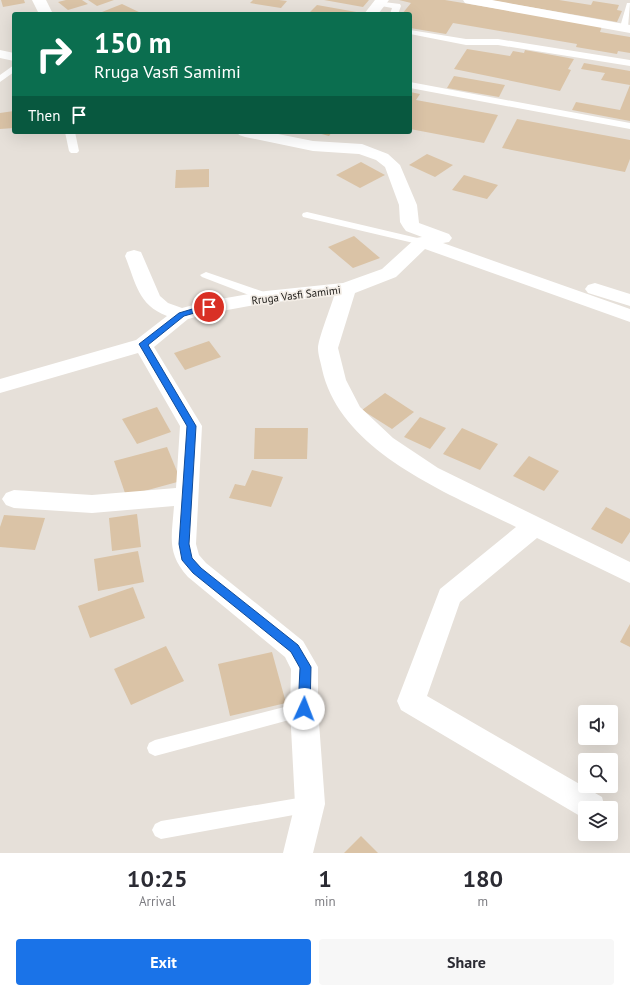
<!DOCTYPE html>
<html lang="en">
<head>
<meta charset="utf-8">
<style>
  :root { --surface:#fff; --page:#f7f7f7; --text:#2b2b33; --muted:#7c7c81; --accent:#1a73e8 }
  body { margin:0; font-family:"PT Sans",sans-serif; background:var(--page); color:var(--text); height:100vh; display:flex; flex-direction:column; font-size:15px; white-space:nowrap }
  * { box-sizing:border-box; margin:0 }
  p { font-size:13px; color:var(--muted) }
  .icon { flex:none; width:22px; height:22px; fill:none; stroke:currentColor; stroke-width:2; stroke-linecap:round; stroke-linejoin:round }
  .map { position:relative; height:853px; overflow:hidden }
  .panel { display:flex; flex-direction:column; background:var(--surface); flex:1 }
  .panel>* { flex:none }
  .top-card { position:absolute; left:12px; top:12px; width:400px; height:122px; border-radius:4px; box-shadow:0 4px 16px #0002; background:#0b6e4f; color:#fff; overflow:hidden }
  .buttons { position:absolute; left:578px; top:705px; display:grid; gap:8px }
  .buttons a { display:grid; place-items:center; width:40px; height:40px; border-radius:4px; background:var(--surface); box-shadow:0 4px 16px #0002; font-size:20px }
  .pin { position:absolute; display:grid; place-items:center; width:34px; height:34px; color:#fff; margin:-17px; border:2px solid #fff; border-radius:50%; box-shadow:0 1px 4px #0007 }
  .me { position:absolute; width:44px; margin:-22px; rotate:2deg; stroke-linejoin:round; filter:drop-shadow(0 0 3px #0008) }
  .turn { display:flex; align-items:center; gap:14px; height:84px; padding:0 16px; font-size:18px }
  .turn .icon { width:52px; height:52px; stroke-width:2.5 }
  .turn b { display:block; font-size:28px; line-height:34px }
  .then { display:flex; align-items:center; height:38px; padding:0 16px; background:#0003; gap:8px; font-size:15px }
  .eta { display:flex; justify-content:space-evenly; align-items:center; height:68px; text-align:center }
  .eta b { font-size:24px; font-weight:600; line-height:28px }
  .action { display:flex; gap:8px; margin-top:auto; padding:8px 16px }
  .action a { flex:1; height:46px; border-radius:4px; background:var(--accent); color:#fff; font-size:16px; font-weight:600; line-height:46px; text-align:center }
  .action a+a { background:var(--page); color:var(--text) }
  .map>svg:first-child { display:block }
</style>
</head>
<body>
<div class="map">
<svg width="630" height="853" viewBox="0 0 630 853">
  <rect width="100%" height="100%" fill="#e6e0d9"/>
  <g fill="#dac3a6">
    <polygon points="1,0 24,0 25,3 3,7"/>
    <polygon points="66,0 82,0 88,4 68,10 58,2"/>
    <polygon points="88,0 114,0 97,6"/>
    <polygon points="253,0 279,0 287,1 281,8 250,3"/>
    <polygon points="324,0 369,0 363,7"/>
    <polygon points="399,0 445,0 602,26 600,32 630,37 630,53 618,51 617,54 576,47 577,44 453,23 446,34 410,28 410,14 402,14 411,3"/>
    <polygon points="489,0 559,0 591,5 593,1 619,5 617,10 622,11 617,22"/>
    <polygon points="122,4 143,14 107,14 102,12"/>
    <polygon points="317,5 362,13 362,14 308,14"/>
    <polygon points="467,49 510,56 513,51 524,53 525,50 574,59 568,69 571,70 560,91 454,69"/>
    <polygon points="584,63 630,71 630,121 572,110 576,102 620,110 630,85 601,80 605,73 581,69"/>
    <polygon points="454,76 505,85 499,97 447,88"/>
    <polygon points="410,92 420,94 416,100 498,115 484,143 410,129"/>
    <polygon points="14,111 14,128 0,129 0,113"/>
    <polygon points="517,119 630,140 630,159 625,172 502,148"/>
    <polygon points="314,132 332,132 329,136"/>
    <polygon points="427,154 453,165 435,177 409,165"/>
    <polygon points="361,162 385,175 360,188 336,175"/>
    <polygon points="209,169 209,187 175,188 176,170"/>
    <polygon points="464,175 498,185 487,199 452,190"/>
    <polygon points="354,236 380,258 353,268 328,247"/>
    <polygon points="209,341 221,357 185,370 174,353"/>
    <polygon points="385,393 414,412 392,429 362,410"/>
    <polygon points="157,407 171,432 137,444 122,419"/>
    <polygon points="420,417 446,428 430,449 404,437"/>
    <polygon points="255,428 308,428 307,459 254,459"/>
    <polygon points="462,428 498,444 480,470 443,454"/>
    <polygon points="167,447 181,481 126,496 114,461"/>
    <polygon points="529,456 559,471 544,491 513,476"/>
    <polygon points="252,470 283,477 271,507 229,498 235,484 245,486"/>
    <polygon points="606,507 630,519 630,532 622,544 591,529"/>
    <polygon points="137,514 141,547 112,551 109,518"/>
    <polygon points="4,515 45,518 35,550 0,547 0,527"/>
    <polygon points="138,551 144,582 98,591 94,559"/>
    <polygon points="133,587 145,618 90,638 78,606"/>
    <polygon points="630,624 630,647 620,642"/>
    <polygon points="166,646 184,681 131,705 114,669"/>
    <polygon points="272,652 286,703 230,716 218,664"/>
    <polygon points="361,836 378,853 344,853"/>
  </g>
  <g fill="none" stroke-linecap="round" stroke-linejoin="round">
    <g fill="#fff" fill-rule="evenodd">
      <polygon points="376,1 400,4 401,6 398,14 390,14 392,8 376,5"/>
      <polygon points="627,3 630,3 628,27 624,29 620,27"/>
      <polygon points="410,30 466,39 498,39 630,60 630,66 498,45 466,45 410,34"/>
      <polygon points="14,65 14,72 0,82 0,75"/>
      <polygon points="410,82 630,123 630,129 410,88"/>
      <polygon points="65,132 75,132 79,151 77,153 71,153 69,151"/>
      <polygon points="307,212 426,240 427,242 422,245 303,217 302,215 303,213"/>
      <polygon points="206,272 270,294 272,297 266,301 262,300 202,277 200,275"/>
      <polygon points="304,702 310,704 312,709 310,714 304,716 155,756 149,753 147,748 149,743 155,740"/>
      <polygon points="310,796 316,798 319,804 316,810 310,812 161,839 155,836 152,830 155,824 161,821"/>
    </g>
    <g fill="#fff" fill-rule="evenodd">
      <polygon points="32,0 46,0 53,14 39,14"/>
      <polygon points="375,0 389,0 378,14 364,14"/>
      <polygon points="463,0 492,0 630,25 630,33 470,4 465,3"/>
      <polygon points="0,50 14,53 14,61 0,58"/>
      <path d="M237,132H268L313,141L362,144L388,154L400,165L417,205L419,223L449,234L452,238L449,242L443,243L630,309V322L425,249L396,277L355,293L338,348L346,380L360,407L393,438L438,468L630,562V583L537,538L460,602L427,696L602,797L605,808H585V819L401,710L397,701L440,589L516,527C448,493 340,452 322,369C321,363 318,355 318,348C318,339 331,307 334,296L266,303L211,313L188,319L154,347L202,426L196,544L199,555L206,563L303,641L318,667V709L325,804L313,853H283L295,804L290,709L291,669L285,657L188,577C166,553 172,536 174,506L92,513L14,508L6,505L2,499L6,493L14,490L92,495L176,488L180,426L138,353L0,393V379L136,340L167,316C138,305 136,283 125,256L127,252L134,250L141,252L160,296L168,303L182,308L209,301L266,291L343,283L382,269L416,238L422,237L406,231L403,227L400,222L399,205L385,167L376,160L359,154L313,151L245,137L239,135Z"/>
      <polygon points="595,283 630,294 630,306 588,293 585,289 588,285"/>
    </g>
  </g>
  <polygon fill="#1a73e8" stroke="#114b97" points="209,304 213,307 212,308 184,316 148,345 196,426 189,544 192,558 201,568 298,645 311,667 310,709 308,713 304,714 300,713 298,709 300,668 291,652 193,573 182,560 179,544 187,426 139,344 179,313"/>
  <g text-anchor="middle" stroke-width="3.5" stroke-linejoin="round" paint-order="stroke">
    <g font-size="11" fill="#22201d" stroke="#f3ede6">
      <text transform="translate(296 295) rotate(-7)" y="4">Rruga Vasfi Samimi</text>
    </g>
  </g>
</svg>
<div class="buttons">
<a><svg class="icon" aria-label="sound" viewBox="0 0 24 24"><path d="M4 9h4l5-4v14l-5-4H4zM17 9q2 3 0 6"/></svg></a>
<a><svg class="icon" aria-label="search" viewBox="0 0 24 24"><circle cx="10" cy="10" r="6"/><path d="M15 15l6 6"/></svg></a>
<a><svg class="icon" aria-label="layers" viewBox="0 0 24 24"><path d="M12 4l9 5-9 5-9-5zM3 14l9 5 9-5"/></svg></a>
</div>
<div class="pin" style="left:209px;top:307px;background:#d93025"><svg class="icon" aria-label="arrive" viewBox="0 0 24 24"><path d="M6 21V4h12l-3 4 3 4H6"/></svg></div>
<svg class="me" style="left:304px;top:709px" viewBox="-20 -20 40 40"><circle r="19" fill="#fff"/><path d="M0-13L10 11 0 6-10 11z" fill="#1a73e8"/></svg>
<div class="top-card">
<div class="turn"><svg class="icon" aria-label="right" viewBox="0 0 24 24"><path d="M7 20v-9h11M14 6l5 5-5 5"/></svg><div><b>150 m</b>Rruga Vasfi Samimi</div></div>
<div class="then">Then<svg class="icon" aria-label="arrive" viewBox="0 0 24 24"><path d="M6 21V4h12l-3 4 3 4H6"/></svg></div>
</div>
</div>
<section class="panel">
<div class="eta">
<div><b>10:25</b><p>Arrival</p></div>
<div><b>1</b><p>min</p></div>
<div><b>180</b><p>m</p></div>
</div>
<div class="action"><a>Exit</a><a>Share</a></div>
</section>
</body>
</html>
